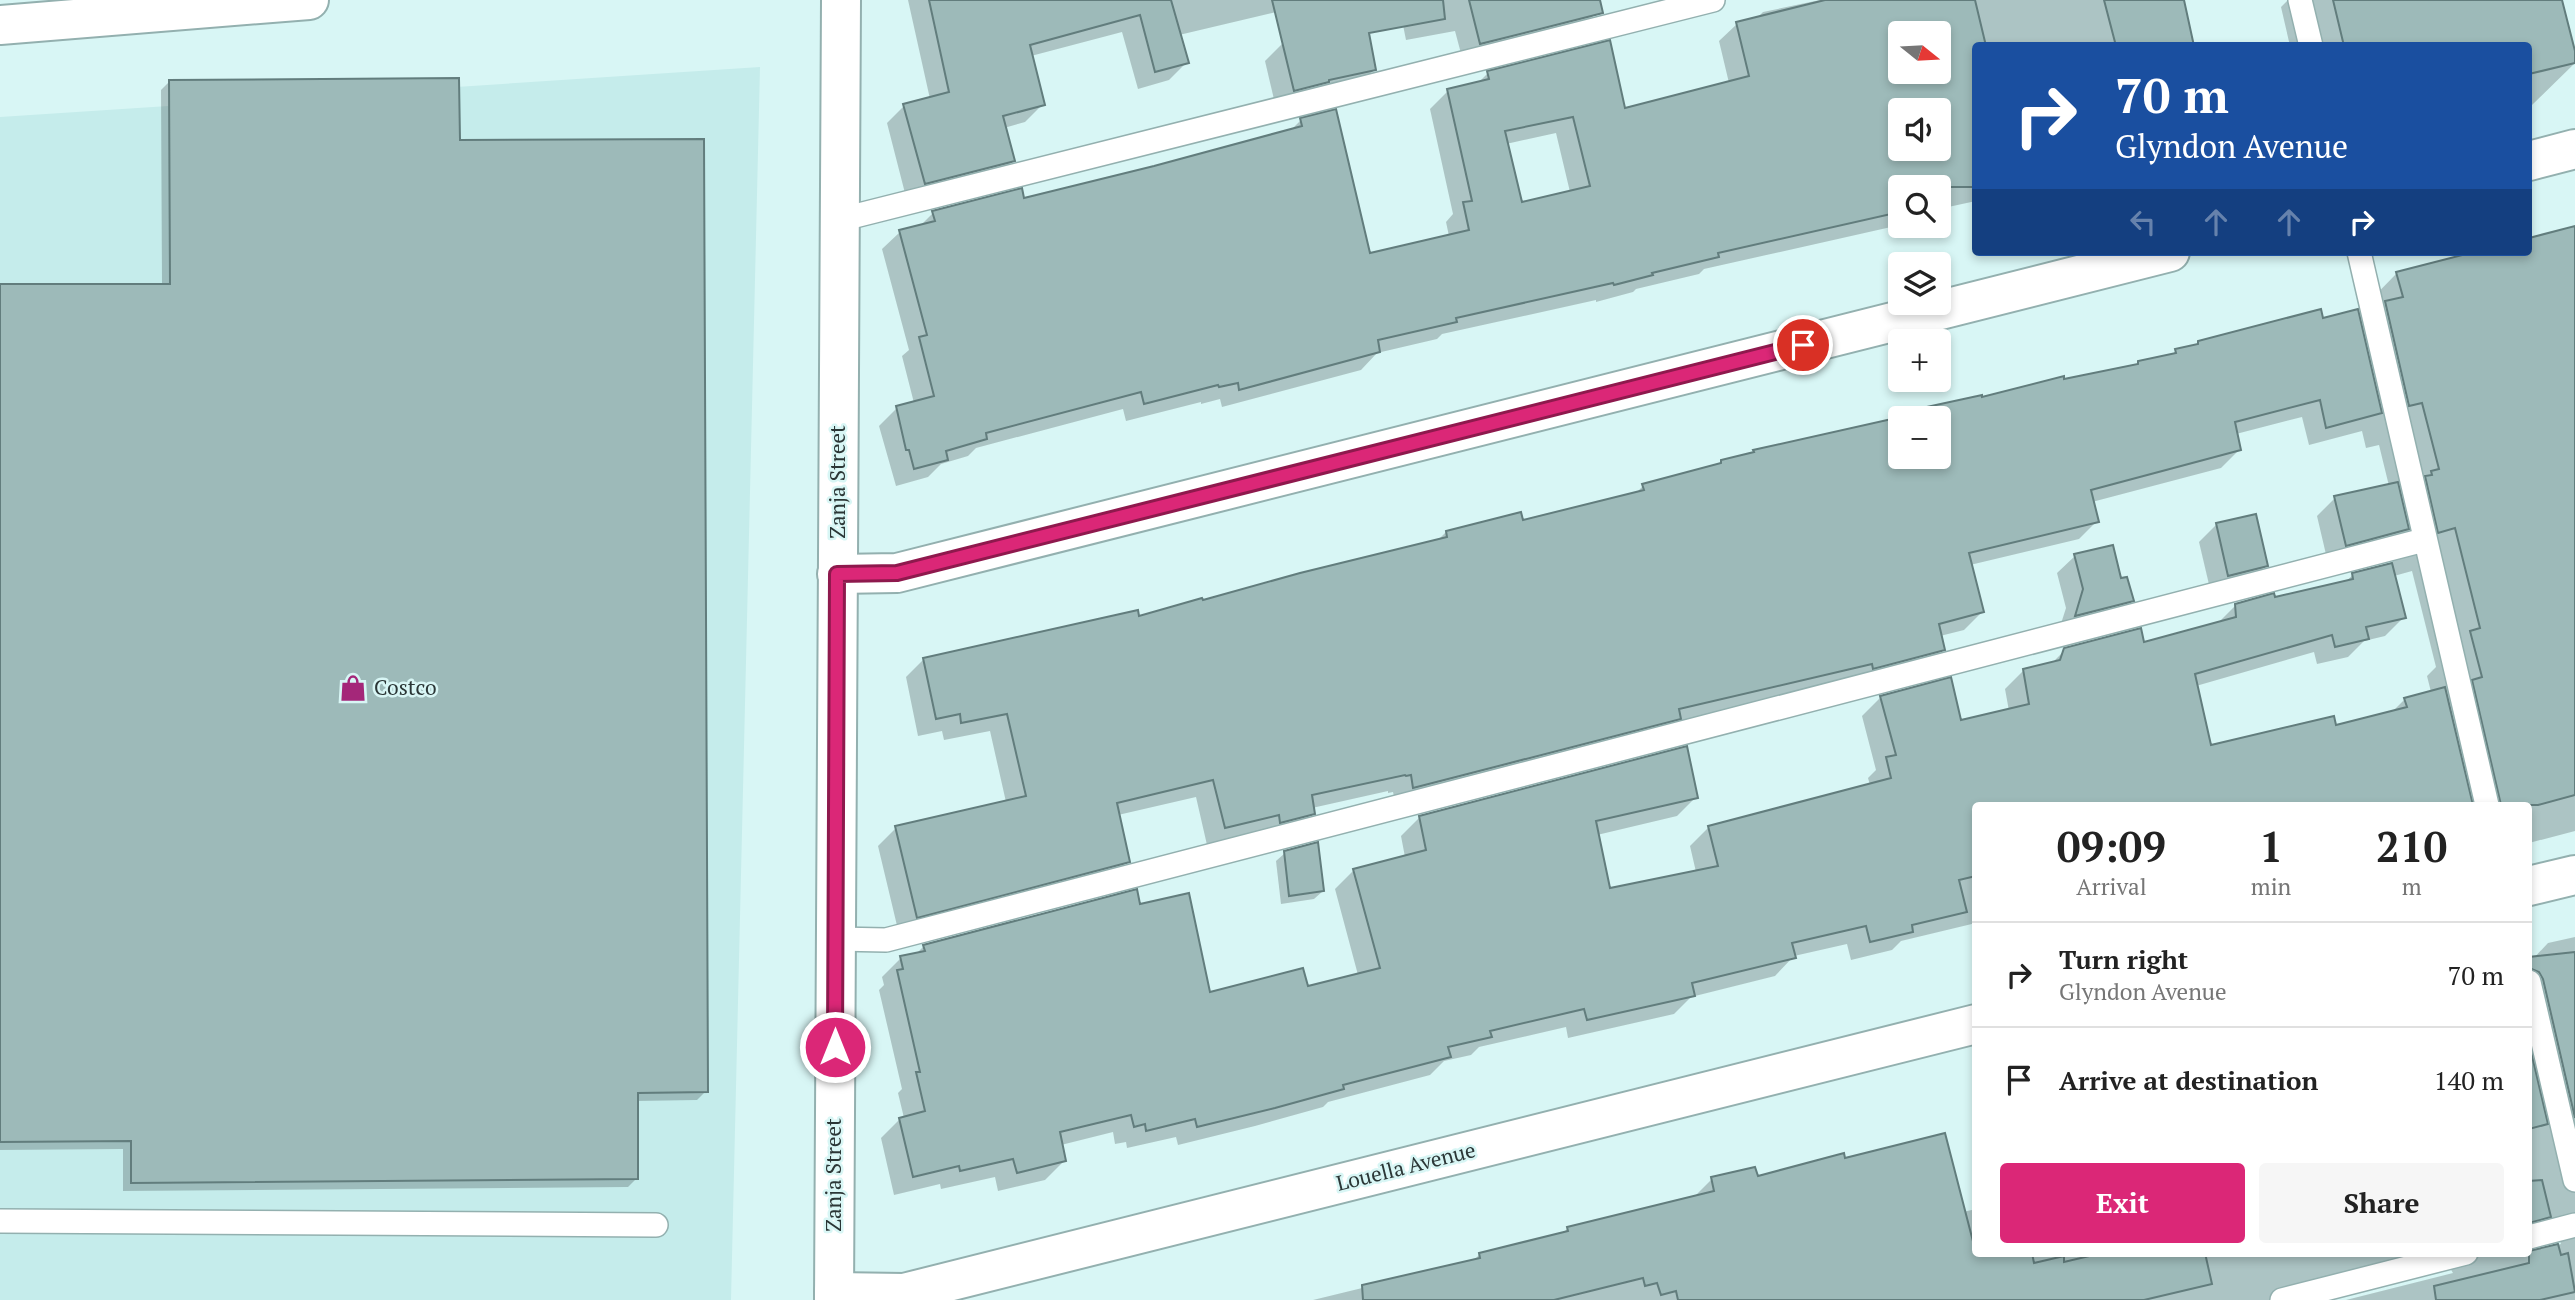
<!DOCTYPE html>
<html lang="en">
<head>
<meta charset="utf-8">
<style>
  :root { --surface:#fff; --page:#f6f6f6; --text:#222; --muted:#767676; --line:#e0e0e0; --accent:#db2777 }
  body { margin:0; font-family:"PT Serif",serif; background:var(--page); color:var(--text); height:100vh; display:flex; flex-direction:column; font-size:26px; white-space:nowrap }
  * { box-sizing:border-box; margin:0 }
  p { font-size:23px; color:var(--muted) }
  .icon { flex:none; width:38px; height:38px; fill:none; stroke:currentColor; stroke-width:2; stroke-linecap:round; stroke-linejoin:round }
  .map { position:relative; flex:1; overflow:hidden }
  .drawer { position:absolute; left:1972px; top:802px; width:560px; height:455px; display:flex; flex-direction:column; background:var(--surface); border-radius:7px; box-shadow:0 4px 10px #0003 }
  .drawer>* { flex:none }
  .hud { position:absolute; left:1972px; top:42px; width:560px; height:214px; border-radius:7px; box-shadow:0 4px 10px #0003; background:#1a4fa0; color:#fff; overflow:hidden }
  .needle { width:46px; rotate:108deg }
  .fabs { position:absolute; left:1888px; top:21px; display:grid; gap:14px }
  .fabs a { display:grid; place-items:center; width:63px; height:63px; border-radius:7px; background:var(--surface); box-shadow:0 4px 10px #0003; font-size:35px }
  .pin { position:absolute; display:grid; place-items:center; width:60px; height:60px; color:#fff; margin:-30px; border:4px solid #fff; border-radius:50%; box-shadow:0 2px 7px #0007 }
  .me { position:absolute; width:77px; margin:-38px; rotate:0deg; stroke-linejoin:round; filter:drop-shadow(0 0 5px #0008) }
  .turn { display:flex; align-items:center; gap:24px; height:147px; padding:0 28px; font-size:32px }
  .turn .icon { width:91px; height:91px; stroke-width:2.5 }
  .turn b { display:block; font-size:49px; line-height:60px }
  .lanes { display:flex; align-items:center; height:66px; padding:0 28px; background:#0003; justify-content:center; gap:35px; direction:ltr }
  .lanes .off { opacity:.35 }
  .eta { display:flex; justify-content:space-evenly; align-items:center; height:119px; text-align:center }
  .eta b { font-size:42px; font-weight:600; line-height:49px }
  .action { display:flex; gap:14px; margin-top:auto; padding:14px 28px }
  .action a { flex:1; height:80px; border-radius:7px; background:var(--accent); color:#fff; font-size:28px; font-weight:600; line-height:80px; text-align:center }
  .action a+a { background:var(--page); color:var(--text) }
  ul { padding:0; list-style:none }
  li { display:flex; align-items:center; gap:21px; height:105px; padding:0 28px; border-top:2px solid var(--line) }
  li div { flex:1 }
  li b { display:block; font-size:26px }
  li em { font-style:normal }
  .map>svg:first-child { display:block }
</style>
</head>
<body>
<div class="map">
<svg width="2575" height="1300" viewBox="0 0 2575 1300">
  <rect width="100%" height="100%" fill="#d8f6f5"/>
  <polygon fill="#c5eceb" points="760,67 731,1300 0,1300 0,117"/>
  <g fill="#0003" fill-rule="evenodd">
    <polygon points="908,0 1294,0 1285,10 1179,35 1187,62 1169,80 1138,89 1122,32 1031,56 1043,104 1025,122 1004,128 1013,161 995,179 907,201 887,123 904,106 930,99"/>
    <polygon points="1398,0 1584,0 1594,15 1576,32 1463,61 1455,31 1406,40"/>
    <path d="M1820,0H2182L2192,46H1976V201L1939,209V187H1900V225L1704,269L1699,274L1636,289L1633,292L1596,302V300L1442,334L1437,339L1377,353L1361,370L1222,407L1220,399L1201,404V402L1126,421L1123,409L976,448L968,456L941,464L928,477L896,486L879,426L897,408L914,403L902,356L909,350L882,249L900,232L919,227L933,213L1023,201L1290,131L1301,120L1369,255L1449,236L1446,222L1453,214L1430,109L1448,91L1477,84L1488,73L1623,110L1729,83L1719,41L1737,24L1756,19L1763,12ZM1900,33H1939V72H1900ZM1900,110H1939V149H1900ZM1556,133L1570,192L1521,204L1506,144Z"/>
    <polygon points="2288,0 2560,0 2575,63 2532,105 2529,106 2529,46 2290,46 2281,7"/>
    <polygon points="1283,43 1374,70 1356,88 1276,108 1265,61"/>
    <polygon points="169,82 458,142 706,1091 697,1100 636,1101 636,1179 628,1187 123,1191 123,1149 0,1150 0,286 162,285 161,90"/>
    <path d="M2575,228V831L2529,843V805H1976V923L1901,941L1892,950L1851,960L1847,944L1794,956L1775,976L1691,997L1674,1014L1568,1038L1566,1027L1479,1047L1471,1055L1444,1061L1430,1075L1328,1102L1323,1107L1255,1126L1178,1145L1176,1137L1127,1148L1126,1142L1115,1144L1113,1132L1061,1145L1064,1161L1045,1180L998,1191L995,1177L941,1189L940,1184L894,1195L881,1138L900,1119L904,1118L898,1093L902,1089L879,990L884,985L882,977L901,958L916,954L924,946L1139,906L1208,994L1306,988L1358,975L1335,889L1354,870L1405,857L1401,836L1420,817L1696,797L1677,816L1597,835L1609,890L1696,872L1690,846L1708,828L1870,785L1868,778L1876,770L1862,716L1881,697L1960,722L2009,711L2005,689L2024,670L2051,664L2065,650L2143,644L2217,624L2236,605L2274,599L2345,582L2353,575L2393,564L2389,547L2328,563L2317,516L2335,498L2389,486L2379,445L2366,448L2362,431L2309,445L2302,417L2236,434L2239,450L2221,468L2092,502L2097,521L2079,539L1970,565L1982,612L1964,630L1940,636L1943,650L1925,667L1854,681L1674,723L1661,736L1396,805L1393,792L1388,793V791L1312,808L1313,813L1295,831L1207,845L1196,797L1118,815L1128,861L1110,879L899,934L878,846L896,828L1006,802L990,731L944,740L942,731L918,736L906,677L924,659L1138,618L1202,602L1437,541L1446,532L1522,523L1635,494L1643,486L1717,466L1722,461L1754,452L1900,419V457H1939V418H1902L1917,415L1923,409L2136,366L2171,356L2176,351L2195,346L2199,342L2357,314L2397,273L2481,252H2529V240ZM2412,571L2436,667L2427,676L2431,692L2405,699L2392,712L2334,727L2210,747L2196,686L2314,652L2317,664L2348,657L2364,641L2385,636L2404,617L2394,576Z"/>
    <polygon points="2217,524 2266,566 2248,583 2211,593 2199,542"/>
    <polygon points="2075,556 2120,581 2132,601 2114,618 2058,633 2066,608 2057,573"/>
    <polygon points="1285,853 1323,891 1314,899 1281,904 1276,861"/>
    <polygon points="2575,937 2575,1300 2346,1300 2453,1273 2450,1268 2296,1300 1313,1300 1473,1261 1480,1254 1561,1235 1568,1228 1693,1198 1712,1179 1757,1178 1844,1160 1963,1212 1976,1209 1976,1253 2529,1253 2561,1244 2560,1241 2552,1236 2529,1241 2529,963 2548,943"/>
  </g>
  <g fill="#9dbab9" stroke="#627d7d" stroke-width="2" fill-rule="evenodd">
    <polygon points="929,0 1171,0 1189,63 1155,72 1140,15 1030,45 1045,105 1003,116 1015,161 925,184 903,104 949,92"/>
    <polygon points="1272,0 1443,0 1445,19 1369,33 1376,70 1329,80 1329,82 1294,91"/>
    <polygon points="1469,0 1600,0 1603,13 1480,44"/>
    <path d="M1825,0H1975L1986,46H1976V187H1900V212L1718,253L1719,257L1652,273L1653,275L1614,285L1613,283L1456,318L1457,322L1378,340L1380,352L1239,390L1238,383L1219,387L1218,385L1144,404L1141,392L986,433L987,439L946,451L948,460L914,469L909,450H906L896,406L934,396L919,337L927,335L899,230L935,221L932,211L1022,188L1024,198L1154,166L1302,126L1300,118L1336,109L1370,253L1469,230L1463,202L1472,201L1447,89L1489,79L1487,71L1610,40L1625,108L1749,76L1736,22ZM1900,33H1939V72H1900ZM1900,110H1939V149H1900ZM1573,117L1590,186L1522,202L1505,131Z"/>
    <polygon points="2104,0 2184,0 2194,46 2116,46"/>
    <polygon points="2333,0 2562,0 2575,51 2575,63 2529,74 2529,46 2344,46"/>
    <polygon points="459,78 460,140 704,139 708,1092 638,1093 638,1179 131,1183 131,1141 0,1142 0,284 170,284 169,80"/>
    <polygon points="2575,226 2575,795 2538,805 2501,805 2472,680 2482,677 2470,631 2480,628 2455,528 2438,533 2425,476 2432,475 2431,471 2439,469 2422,403 2409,406 2385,301 2403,297 2396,272 2474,252 2529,252 2529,238"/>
    <path d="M2321,309L2323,318L2358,309L2382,413L2326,428L2320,400L2235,422L2241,450L2091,490L2099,522L1969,553L1984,612L1939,624L1945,650L1873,669L1872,664L1679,709L1681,719L1413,788L1411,775L1406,776L1405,775L1312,795L1315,814L1280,823L1279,815L1225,828L1213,780L1117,803L1130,862L917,918L895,826L1026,796L1007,714L961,723L960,714L936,719L923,658L1138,610L1139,616L1202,598L1203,600L1300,573L1447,537L1446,531L1521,512L1523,520L1644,490L1642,484L1721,463V460L1754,452L1753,450L1923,412L1922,408L1982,395V397L2064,376V379L2138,364V361L2176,353L2175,349L2198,344V341ZM1900,418H1939V457H1900Z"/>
    <polygon points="2398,482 2409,529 2346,546 2334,496"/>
    <polygon points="2256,514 2268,566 2228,576 2216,523"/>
    <polygon points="2113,545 2121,578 2127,577 2134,601 2075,616 2083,589 2074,554"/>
    <polygon points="2392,563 2406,618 2366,627 2369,639 2335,647 2332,635 2195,674 2211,745 2334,716 2336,725 2407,707 2404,698 2445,687 2473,805 1976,805 1976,876 1959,880 1967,912 1912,925 1913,932 1870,942 1866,926 1792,943 1796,958 1692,983 1695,996 1587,1020 1584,1009 1490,1031 1492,1037 1448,1047 1451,1057 1343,1085 1344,1089 1275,1108 1197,1127 1195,1119 1146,1131 1145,1124 1134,1127 1131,1115 1060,1132 1066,1161 1017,1173 1013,1159 960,1171 959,1166 913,1177 899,1118 925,1111 916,1072 920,1072 897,970 903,969 900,956 925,951 923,945 1137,889 1140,904 1189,893 1210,992 1303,968 1308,986 1380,968 1353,869 1426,850 1419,816 1687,746 1698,798 1596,821 1610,888 1718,866 1708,826 1891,778 1886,757 1896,755 1880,696 1951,677 1961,720 2029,704 2023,669 2060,660 2064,648 2141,628 2144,642 2236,617 2235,604 2274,593 2275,597 2353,579 2352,573"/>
    <polygon points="1318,842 1324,891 1289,896 1284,851"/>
    <polygon points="2575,952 2575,1118 2543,979 2539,972 2529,968 2529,957"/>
    <polygon points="2529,1043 2548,1124 2529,1129"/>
    <polygon points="1945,1133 1976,1253 2032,1253 2034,1263 2064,1256 2064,1262 2102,1253 2205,1253 2212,1284 2144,1300 1678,1300 1676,1291 1661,1295 1657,1283 1645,1286 1643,1278 1554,1300 1363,1300 1362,1285 1480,1258 1479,1253 1568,1231 1567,1227 1714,1191 1711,1177 1755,1167 1758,1176 1844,1153 1845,1158"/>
    <polygon points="2542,1180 2551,1217 2529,1223 2529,1181"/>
    <polygon points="2558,1244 2561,1255 2568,1253 2575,1292 2540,1300 2436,1300 2434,1286 2529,1263 2529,1251"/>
  </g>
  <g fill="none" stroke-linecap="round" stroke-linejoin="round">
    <defs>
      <g id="service">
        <polyline points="2300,0 2311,46"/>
        <polyline points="839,220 1713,0"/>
        <polyline points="2359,252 2487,805"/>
        <polyline points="836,939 886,940 2424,540"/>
        <polyline points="2529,982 2575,1180"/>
        <polyline points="0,1221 656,1225"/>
        <polyline points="2529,1237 2575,1225"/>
        <polyline points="2282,1300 2466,1253"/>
      </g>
      <g id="minor">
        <polyline points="0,25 309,0"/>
        <polyline points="2529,161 2575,149"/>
        <polyline points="837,574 897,573 2170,252"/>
        <polyline points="2529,886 2575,875"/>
        <polyline points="834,1292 904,1293 1976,1024"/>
        <polyline points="834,1300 841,0"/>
      </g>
    </defs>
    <use href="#service" stroke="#93b0af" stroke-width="26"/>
    <use href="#minor" stroke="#93b0af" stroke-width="42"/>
    <use href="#service" stroke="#fff" stroke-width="23"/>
    <use href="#minor" stroke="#fff" stroke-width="38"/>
  </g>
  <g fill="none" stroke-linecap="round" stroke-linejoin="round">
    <defs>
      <polyline id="route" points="835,1047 837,574 897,573 1803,345"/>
    </defs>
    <use href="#route" stroke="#8e194d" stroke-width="18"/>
    <use href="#route" stroke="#db2777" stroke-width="12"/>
  </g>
  <defs>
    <symbol id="shop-bare" viewBox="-9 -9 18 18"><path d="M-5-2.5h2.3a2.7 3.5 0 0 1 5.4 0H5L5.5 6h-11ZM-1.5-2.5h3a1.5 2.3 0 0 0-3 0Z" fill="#a42779" stroke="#d8f6f5" stroke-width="2.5" paint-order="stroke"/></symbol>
  </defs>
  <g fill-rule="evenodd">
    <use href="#shop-bare" x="334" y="669" width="38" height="38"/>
  </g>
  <g text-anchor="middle" stroke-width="5" stroke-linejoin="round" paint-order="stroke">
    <g font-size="21" fill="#2b3636" stroke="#d8f6f5">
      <text transform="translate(838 482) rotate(-90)" y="7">Zanja Street</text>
      <text transform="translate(1406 1167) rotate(-14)" y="7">Louella Avenue</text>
      <text transform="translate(834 1175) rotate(-90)" y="7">Zanja Street</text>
    </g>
    <g font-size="21" fill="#2b3636" stroke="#d8f6f5" text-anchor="start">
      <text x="374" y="695">Costco</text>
    </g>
  </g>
</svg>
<div class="fabs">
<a><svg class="needle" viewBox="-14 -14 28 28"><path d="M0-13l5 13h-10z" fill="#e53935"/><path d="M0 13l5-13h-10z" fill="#767676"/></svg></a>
<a><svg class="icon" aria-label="sound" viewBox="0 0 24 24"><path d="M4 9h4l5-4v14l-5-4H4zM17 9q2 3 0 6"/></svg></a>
<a><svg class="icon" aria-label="search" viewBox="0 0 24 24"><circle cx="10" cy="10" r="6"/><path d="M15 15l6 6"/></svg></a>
<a><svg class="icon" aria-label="layers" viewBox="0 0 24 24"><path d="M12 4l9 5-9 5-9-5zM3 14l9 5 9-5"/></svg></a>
<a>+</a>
<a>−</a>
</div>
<div class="pin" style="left:1803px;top:345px;background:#d93025"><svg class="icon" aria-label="arrive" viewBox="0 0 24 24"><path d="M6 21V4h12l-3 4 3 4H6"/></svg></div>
<svg class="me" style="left:835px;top:1047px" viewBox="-20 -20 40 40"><circle r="17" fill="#db2777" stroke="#fff" stroke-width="3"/><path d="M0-11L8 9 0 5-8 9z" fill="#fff"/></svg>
<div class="hud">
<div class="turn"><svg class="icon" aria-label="right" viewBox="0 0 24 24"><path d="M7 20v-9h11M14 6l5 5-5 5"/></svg><div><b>70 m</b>Glyndon Avenue</div></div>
<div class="lanes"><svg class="icon off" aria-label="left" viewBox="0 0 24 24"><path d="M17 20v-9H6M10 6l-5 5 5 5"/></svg><svg class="icon off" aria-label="ahead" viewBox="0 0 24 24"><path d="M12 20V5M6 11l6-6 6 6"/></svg><svg class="icon off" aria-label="ahead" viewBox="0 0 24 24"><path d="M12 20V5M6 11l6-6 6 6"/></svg><svg class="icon" aria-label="right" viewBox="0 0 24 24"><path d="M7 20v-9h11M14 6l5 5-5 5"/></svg></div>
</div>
<section class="drawer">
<div class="eta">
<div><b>09:09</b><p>Arrival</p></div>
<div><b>1</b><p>min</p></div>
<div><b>210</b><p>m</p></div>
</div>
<ul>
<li><svg class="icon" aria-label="right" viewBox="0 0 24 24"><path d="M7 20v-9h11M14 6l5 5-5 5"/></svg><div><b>Turn right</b><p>Glyndon Avenue</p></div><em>70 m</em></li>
<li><svg class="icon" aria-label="arrive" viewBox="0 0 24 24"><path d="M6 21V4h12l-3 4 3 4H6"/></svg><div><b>Arrive at destination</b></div><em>140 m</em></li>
</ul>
<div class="action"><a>Exit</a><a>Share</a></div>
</section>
</div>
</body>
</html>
